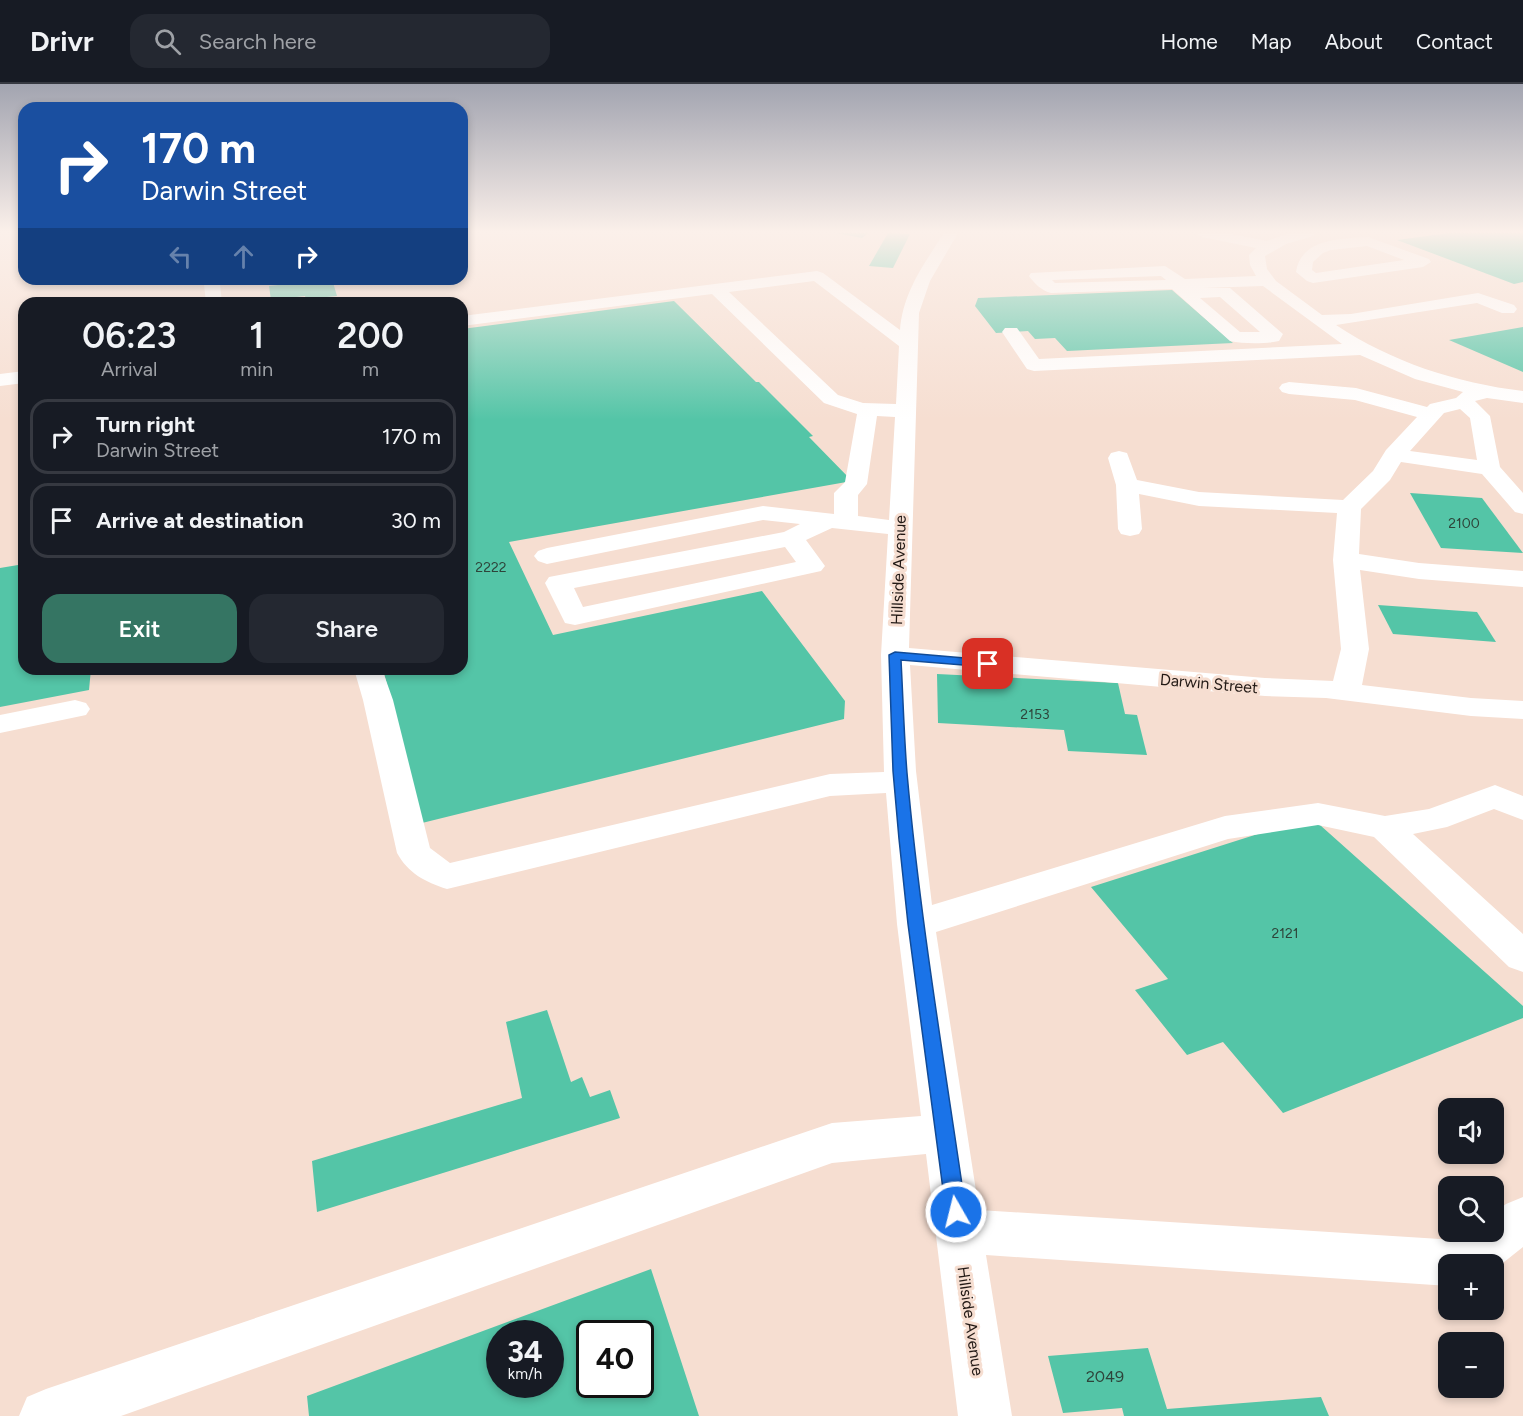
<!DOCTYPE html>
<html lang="en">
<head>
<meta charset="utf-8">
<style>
  :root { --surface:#171b24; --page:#242831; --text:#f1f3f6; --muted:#9ea1a6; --line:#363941; --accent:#357563 }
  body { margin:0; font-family:Figtree,sans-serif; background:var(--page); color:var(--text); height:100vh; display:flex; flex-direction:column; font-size:22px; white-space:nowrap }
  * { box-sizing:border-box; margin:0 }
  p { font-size:20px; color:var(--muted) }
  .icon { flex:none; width:33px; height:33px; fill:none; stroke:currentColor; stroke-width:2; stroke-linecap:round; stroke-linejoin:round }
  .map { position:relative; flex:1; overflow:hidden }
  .drawer { position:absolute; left:18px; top:213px; width:450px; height:378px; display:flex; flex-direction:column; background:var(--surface); border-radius:18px; box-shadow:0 3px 9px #0003 }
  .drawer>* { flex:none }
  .banner { position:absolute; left:18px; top:18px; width:450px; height:183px; border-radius:18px; box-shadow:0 3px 9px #0003; background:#1a4fa0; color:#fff; overflow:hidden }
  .fabs { position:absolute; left:1438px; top:1014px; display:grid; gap:12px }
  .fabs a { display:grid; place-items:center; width:66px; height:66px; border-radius:12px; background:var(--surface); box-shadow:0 3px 9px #0003; font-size:30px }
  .speed { position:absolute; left:486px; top:1236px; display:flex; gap:12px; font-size:30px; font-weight:700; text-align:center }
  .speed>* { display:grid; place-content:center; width:78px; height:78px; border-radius:50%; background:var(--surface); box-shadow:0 3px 9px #0003; line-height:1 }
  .speed small { font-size:15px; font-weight:400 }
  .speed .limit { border:3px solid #111; border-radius:9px; background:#fff; color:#111 }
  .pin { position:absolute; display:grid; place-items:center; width:51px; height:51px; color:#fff; margin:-26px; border-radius:12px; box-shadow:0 3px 9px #0006 }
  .me { position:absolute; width:66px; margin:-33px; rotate:352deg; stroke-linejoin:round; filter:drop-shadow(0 0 4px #0008) }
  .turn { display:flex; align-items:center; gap:21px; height:126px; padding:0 24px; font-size:27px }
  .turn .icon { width:78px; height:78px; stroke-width:2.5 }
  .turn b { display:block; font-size:42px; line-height:51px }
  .lanes { display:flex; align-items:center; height:57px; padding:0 24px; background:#0003; justify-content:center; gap:30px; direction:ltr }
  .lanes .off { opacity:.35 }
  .eta { display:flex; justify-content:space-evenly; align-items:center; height:102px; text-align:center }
  .eta b { font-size:36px; font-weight:600; line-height:42px }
  .button { display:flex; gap:12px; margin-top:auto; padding:12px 24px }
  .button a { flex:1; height:69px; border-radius:18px; background:var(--accent); color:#fff; font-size:24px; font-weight:600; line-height:69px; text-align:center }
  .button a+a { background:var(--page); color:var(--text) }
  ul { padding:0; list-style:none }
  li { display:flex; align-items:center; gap:18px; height:75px; margin:0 12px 9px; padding:0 12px; border:3px solid var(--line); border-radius:18px }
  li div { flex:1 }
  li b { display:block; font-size:22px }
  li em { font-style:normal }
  header { display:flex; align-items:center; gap:36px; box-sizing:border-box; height:84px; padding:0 30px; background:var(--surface); border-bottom:2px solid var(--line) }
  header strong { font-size:28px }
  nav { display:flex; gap:33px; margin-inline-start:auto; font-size:21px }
  .search { width:420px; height:54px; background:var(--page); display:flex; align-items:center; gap:15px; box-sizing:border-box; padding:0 21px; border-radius:18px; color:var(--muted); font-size:22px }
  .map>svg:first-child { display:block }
</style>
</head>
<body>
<header>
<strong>Drivr</strong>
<div class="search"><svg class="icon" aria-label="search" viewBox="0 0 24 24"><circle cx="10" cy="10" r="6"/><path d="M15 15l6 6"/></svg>Search here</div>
<nav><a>Home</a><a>Map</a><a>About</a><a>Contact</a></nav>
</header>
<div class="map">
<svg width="1523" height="1332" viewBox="0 0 1523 1332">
  <rect width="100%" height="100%" fill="#f6ded1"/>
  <g fill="#54c5a7" fill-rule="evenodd">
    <polygon points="836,149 868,149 862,154"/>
    <polygon points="888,149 910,150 893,184 869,182"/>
    <polygon points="1449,149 1523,149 1523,198 1514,200 1397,156"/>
    <polygon points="332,195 337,212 306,215 305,212 271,216 269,202"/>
    <polygon points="1172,206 1233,259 1067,267 1055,254 1035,255 1028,247 996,249 975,222 978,214"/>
    <polygon points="674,217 756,298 759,298 813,352 809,353 852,397 509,458 553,551 762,507 845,617 844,635 422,739 383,585 462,585 462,245"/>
    <polygon points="1523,243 1523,288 1449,256"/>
    <polygon points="1410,409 1482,414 1523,469 1441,464"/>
    <polygon points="24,480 24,585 91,585 89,606 0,623 0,484"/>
    <polygon points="1378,521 1477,528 1496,558 1393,550"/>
    <polygon points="937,590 1118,599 1125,630 1137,631 1147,671 1068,667 1064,646 938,639"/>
    <polygon points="1311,733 1523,922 1523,934 1283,1029 1223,958 1187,971 1135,906 1168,895 1091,803"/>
    <polygon points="547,926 571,998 582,993 590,1013 610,1006 620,1034 317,1128 312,1077 522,1014 506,938"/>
    <path d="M651,1185L699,1332H309L307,1312ZM500,1250H550V1300H500ZM590,1250H640V1300H590Z"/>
    <polygon points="1148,1264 1167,1325 1321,1313 1329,1332 1124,1332 1122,1324 1063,1329 1048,1272"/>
  </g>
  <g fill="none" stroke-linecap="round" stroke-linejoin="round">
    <g fill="#fff" fill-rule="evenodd">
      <path d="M944,149H958L930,197L919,229L909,564L1265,594L1333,597L1341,565L1333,476L1337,429L1199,422L1139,410L1142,445L1139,450L1130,452L1121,450L1118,445L1116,401L1108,374L1111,369L1119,367L1127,369L1137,396L1199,408L1343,416L1373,387L1386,366L1417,333L1355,316L1289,310L1282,308L1279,304L1282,300L1289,298L1356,304L1427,323L1430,320L1456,314L1463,308L1415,295L1360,271L1034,287L1027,285L1002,248L1005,244H1017L1039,275L1342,260L1263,202L1202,204H1230L1283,250L1279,257C1265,260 1244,260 1230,257L1172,205L1051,209C1042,207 1034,199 1029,192L1031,189L1165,182L1185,195L1256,192L1250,181L1249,171L1256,164L1202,153L1195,149H1226L1267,157L1289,149H1315L1313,152L1286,160L1265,172L1267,185L1276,197L1322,231L1351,230L1478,209L1514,221L1517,225L1514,229H1502L1477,219L1336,241C1392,278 1456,299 1523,307V319L1487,314L1475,317L1490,332L1500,383L1523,409V430L1515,428L1482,390L1401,378L1390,396L1361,425L1359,470L1419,479L1523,487V503L1419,495L1360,486L1369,565L1362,601L1471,614L1523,617V635L1471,632L1326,614L1265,612L910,581L916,687L932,821L1225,732L1318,719L1385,732L1429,725L1495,701L1523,712V736L1494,725L1447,743L1413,750L1523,850V888L1509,883L1374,753L1318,741L1228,755L936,848L979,1126L1456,1156L1468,1148H1494V1129L1506,1120L1523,1113V1163L1494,1186V1180H1449V1202L986,1171L1012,1332H958L926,1070L832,1079L121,1332H19L27,1313L46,1305L832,1039L921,1032L897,840L886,709L830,712L447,805C425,798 408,789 397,769L363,616L354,585H382L393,616L430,764L450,779L830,690L884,688L881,571L888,450L832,444L806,456L825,482L821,487L575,541L565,539L545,499L549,493L784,448L800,440L763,436L547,480L538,477L534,472L538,467L547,464L763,422L834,430V409L845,398L857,330L824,319L712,210L462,242V232L817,187L823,189L900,246C903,208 924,180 944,149ZM1161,192L1166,196L1055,199L1052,196ZM814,197L899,262L896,320L863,319L838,311L729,208ZM1220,213L1260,248H1240L1200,214ZM1460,325L1470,334L1477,376L1410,367L1444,329ZM877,332L895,333L889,436L858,432V411L867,400ZM785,463L796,478L583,523L574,504Z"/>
      <path d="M1368,153L1429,175L1431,178L1423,183L1313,199L1307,197L1296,188C1301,154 1341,155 1368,153ZM1367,162L1404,176L1316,189L1312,186L1313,178L1323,169L1331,166Z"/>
      <polygon points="212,195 220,200 222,219 206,219 204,200"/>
      <polygon points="24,287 24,299 0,302 0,290"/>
      <polygon points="75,616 86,619 90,625 86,631 0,649 0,631"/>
    </g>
  </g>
  <linearGradient id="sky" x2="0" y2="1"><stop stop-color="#a2a4b0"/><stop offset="0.44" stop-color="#fbf0ea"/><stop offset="1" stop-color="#fbf0ea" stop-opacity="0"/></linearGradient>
  <rect width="1523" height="336" fill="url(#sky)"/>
  <path fill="#1a73e8" stroke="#114b97" stroke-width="1.5" d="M895,568L988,576L995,580L988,583L901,576C903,613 904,652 907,689C920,836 945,982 966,1128L963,1134L956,1137L949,1134L946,1128L908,840L899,755L893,687L889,571Z"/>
  <g text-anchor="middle" stroke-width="6" stroke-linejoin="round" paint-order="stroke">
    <g font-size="14" fill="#2e443a">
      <text x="1464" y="444">2100</text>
      <text x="491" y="488">2222</text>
      <text x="1035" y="635">2153</text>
      <text x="1285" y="854">2121</text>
    </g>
    <g font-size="16" fill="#221915" stroke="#f6ded1">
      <text transform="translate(898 486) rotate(-88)" y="6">Hillside Avenue</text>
      <text transform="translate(1209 599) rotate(5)" y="6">Darwin Street</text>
      <text transform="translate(971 1237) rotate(82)" y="6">Hillside Avenue</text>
    </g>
    <g font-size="16" fill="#2e443a">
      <text x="1105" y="1298">2049</text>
    </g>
  </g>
</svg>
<div class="fabs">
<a><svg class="icon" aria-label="sound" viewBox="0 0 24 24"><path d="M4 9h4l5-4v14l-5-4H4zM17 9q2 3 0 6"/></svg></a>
<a><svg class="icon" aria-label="search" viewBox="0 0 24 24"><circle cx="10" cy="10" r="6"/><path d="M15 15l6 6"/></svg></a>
<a>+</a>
<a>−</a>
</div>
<div class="speed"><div>34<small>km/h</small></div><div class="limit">40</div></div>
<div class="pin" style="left:988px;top:580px;background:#d93025"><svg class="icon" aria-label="arrive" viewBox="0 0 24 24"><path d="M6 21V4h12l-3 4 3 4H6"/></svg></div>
<svg class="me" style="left:956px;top:1128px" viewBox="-20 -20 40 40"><circle r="17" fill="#1a73e8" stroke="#fff" stroke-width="3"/><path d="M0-11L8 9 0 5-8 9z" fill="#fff"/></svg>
<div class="banner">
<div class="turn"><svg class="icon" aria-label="right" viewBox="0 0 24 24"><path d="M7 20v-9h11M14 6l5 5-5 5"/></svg><div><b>170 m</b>Darwin Street</div></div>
<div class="lanes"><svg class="icon off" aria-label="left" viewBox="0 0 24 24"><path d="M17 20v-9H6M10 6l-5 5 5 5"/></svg><svg class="icon off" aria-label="ahead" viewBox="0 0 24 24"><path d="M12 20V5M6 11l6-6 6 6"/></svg><svg class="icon" aria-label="right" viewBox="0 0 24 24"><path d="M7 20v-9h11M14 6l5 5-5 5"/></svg></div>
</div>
<section class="drawer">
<div class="eta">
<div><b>06:23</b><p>Arrival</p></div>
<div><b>1</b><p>min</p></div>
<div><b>200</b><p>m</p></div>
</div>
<ul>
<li><svg class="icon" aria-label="right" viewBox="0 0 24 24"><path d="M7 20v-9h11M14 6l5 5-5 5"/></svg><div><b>Turn right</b><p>Darwin Street</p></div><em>170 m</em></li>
<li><svg class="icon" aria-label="arrive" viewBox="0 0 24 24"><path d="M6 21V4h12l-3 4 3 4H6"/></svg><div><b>Arrive at destination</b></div><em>30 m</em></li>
</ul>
<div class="button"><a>Exit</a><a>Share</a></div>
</section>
</div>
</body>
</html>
